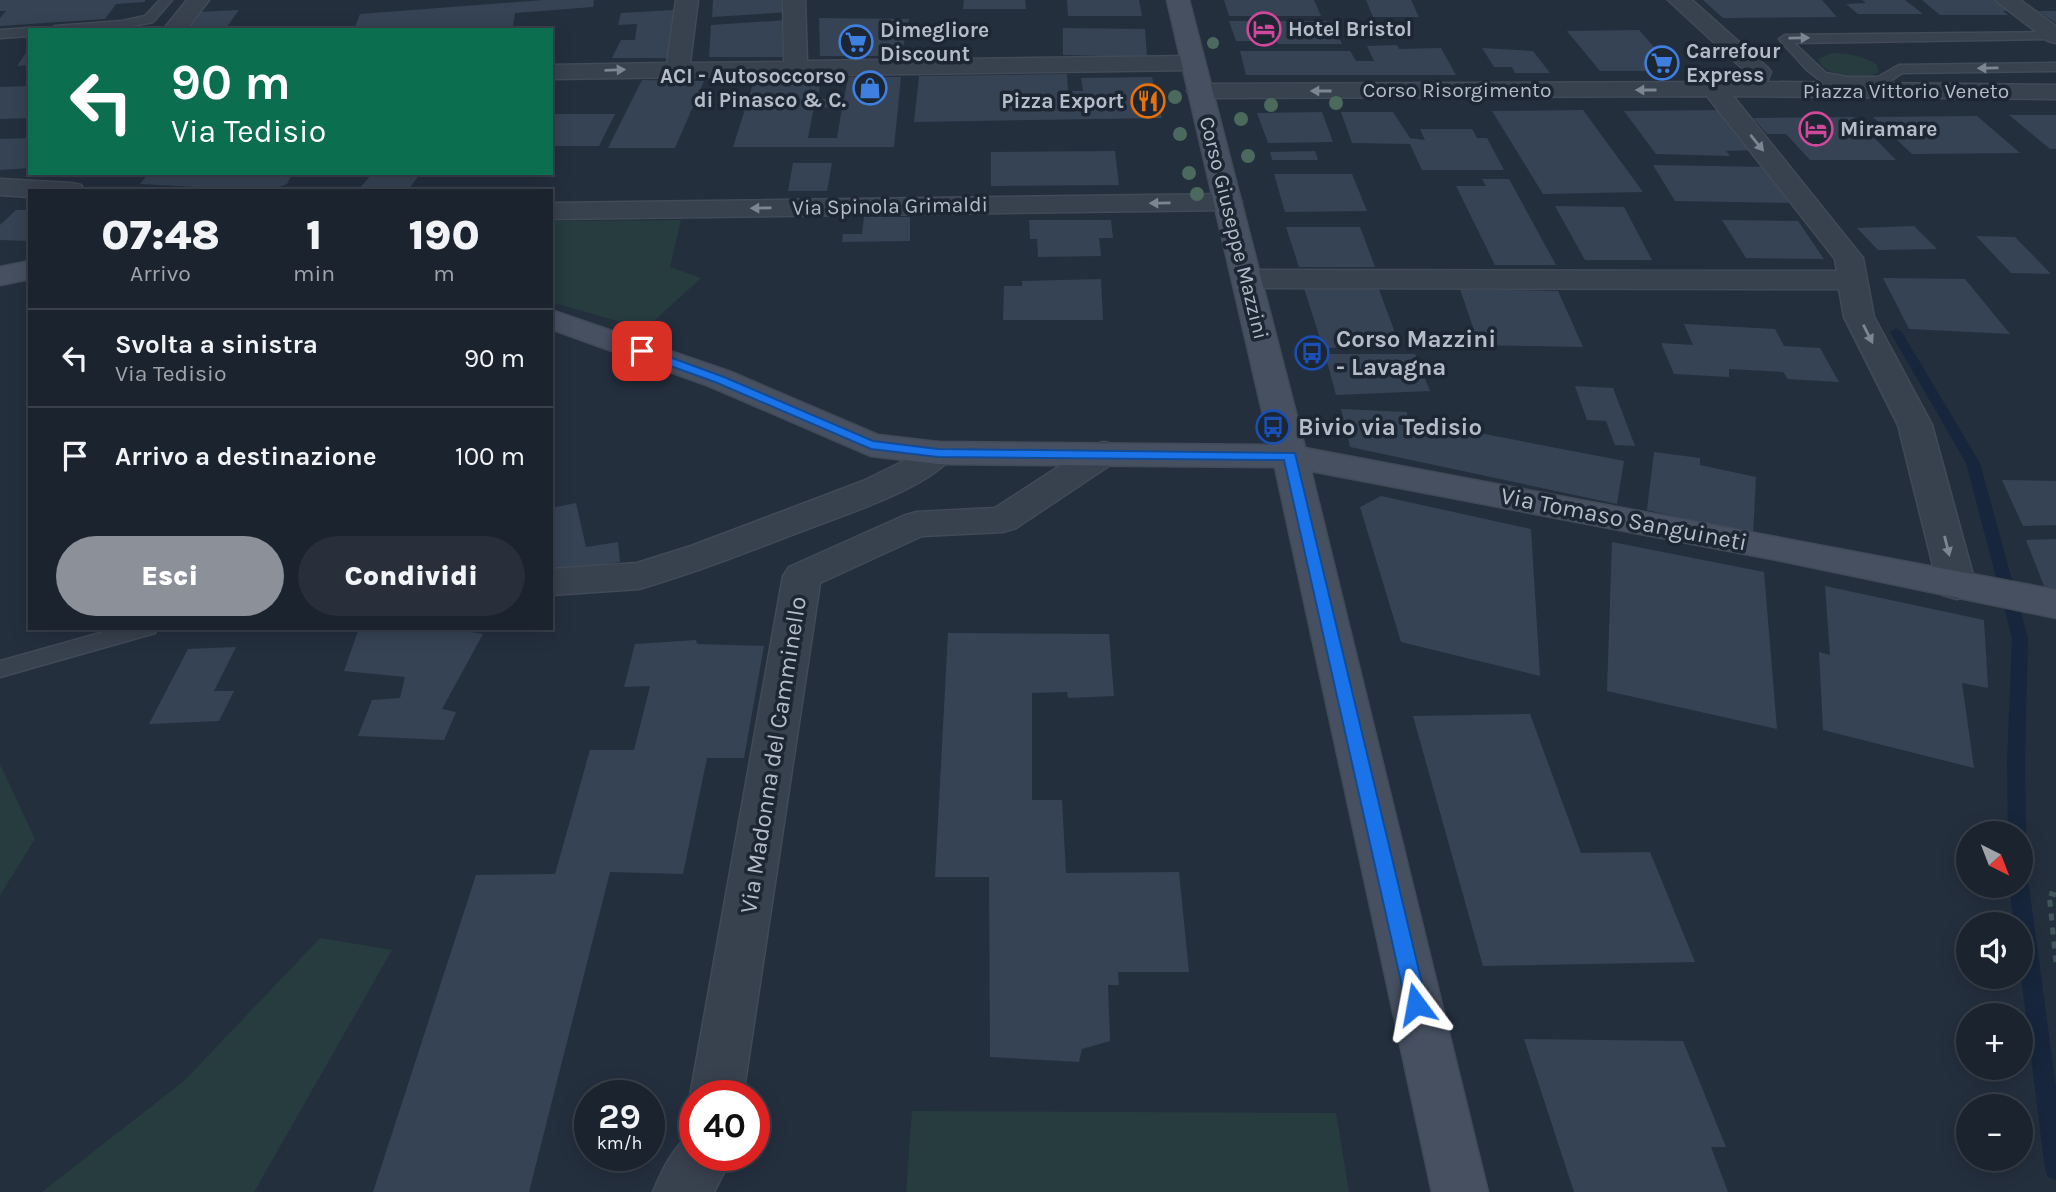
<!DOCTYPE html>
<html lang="it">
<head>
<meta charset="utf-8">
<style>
  :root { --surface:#1b232e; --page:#282f3a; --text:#f1f3f6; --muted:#a0a4aa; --line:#39404a; --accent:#8c9099 }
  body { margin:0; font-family:Karla,sans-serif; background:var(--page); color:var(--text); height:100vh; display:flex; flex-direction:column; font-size:26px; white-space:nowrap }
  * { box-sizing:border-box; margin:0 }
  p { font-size:23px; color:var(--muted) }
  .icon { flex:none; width:38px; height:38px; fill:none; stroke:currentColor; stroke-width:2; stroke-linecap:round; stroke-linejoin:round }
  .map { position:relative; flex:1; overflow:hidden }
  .drawer { position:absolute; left:28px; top:189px; width:525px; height:441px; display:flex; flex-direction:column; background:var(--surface); border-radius:0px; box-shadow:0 4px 18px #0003,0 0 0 2px var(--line) }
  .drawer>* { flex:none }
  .banner { position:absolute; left:28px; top:28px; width:525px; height:147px; border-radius:0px; box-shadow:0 4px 18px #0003,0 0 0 2px var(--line); background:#0b6e4f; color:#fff; overflow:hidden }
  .needle { width:46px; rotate:138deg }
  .tools { position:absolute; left:1956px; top:821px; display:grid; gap:14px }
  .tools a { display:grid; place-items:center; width:77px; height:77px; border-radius:50%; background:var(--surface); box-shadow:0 4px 18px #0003,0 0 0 2px var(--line); font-size:35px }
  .speed { position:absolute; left:574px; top:1080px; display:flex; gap:14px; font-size:35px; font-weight:700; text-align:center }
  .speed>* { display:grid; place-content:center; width:91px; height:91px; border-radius:50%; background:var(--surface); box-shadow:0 4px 18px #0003,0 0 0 2px var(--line); line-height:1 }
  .speed small { font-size:18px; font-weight:400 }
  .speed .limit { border:10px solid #d22; background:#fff; color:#111 }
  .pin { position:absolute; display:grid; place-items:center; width:60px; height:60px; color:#fff; margin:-30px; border-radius:14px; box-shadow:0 4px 10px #0006 }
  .me { position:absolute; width:77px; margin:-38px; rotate:347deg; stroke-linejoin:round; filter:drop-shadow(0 0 5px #0008) }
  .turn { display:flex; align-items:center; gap:24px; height:147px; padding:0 28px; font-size:32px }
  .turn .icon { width:91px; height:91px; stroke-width:2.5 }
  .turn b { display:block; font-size:49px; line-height:60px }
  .eta { display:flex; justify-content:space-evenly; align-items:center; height:119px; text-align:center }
  .eta b { font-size:42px; font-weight:800; line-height:49px }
  .cta { display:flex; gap:14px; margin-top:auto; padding:14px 28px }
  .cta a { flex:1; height:80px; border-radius:42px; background:var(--accent); color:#fff; font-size:28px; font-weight:800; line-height:80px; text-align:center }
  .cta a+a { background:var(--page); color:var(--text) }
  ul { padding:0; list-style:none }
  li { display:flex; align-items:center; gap:21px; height:98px; padding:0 28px; border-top:2px solid var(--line) }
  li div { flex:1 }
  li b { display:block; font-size:26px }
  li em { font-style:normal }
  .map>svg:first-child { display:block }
</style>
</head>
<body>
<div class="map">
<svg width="2056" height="1192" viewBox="0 0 2056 1192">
  <rect width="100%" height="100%" fill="#242f3e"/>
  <g fill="#263c3f">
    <path d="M1832,53C1849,53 1864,56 1877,65L1879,72C1863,81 1825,78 1818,59Z"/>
    <polygon points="681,220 670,267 701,278 645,329 551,302 551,221"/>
    <polygon points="0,764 35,839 0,895"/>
    <polygon points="320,938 392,950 254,1192 42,1192 185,1080"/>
    <polygon points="912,1111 1336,1113 1349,1192 906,1192"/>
  </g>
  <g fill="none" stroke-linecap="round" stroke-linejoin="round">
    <g fill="#17263c" fill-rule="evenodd">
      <polygon points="1896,328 1902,332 1980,463 2028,638 2025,762 2026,833 2021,839 2021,833 2008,833 2007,762 2012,638 1966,463 1890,332"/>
      <polygon points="2021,879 2026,880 2029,886 2056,1087 2056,1180 2048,1177 2045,1169 2021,976 2021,924 2014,924 2009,886 2021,886"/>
    </g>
  </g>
  <g fill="#364354" fill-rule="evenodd">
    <polygon points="0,0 145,0 145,2 116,4 105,19 0,26 0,18 6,11 0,11"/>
    <polygon points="544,0 594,0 593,7 515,13 513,26 467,30 354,30 360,14"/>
    <polygon points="713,0 789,0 790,12 712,17"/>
    <polygon points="964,0 1025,0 1026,9 963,9"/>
    <polygon points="1067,0 1139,0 1142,16 1068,16"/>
    <polygon points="1224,0 1314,0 1321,16 1229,16"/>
    <polygon points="1366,0 1411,0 1419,17 1373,17"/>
    <polygon points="1703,0 1822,0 1837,17 1723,18"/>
    <polygon points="1862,0 1905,0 1923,14 1858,14 1846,4 1866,3"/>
    <polygon points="1922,0 1994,0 2009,11 2003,11 2008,15 1940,15"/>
    <polygon points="239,10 226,28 186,30 199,12"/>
    <polygon points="673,10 671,58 612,58 621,40 635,40 637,24 618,25 621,13"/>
    <polygon points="2038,11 2056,11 2056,23"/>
    <polygon points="819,18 909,19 901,56 820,56"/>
    <polygon points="789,20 791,57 709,57 711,25"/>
    <polygon points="1229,21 1332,21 1342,44 1278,44 1277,41 1236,41"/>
    <polygon points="1063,28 1145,29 1147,57 1063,55"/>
    <polygon points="1639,30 1675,71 1600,71 1567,31"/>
    <polygon points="1397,45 1399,49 1441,48 1456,75 1246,75 1240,51 1350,51 1356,61 1374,61 1367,46"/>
    <polygon points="30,47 30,65 17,66"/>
    <polygon points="1482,48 1533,51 1550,73 1515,73 1512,67 1494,67"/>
    <polygon points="1067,74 1068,91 1083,91 1081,78 1152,77 1162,118 914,122 919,76"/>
    <path d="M848,77H901L894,147H733L754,81H772L773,78H822L817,99H844ZM814,107L842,108L837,138H808Z"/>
    <polygon points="642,80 704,81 675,148 608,148"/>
    <polygon points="30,86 30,118 0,119 0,87"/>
    <polygon points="1583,110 1643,192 1543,194 1492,111"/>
    <polygon points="1720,110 1754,150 1726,151 1730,156 1656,154 1624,111"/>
    <polygon points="1322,112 1333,142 1268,143 1257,113"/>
    <polygon points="1341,112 1393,112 1410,138 1425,140 1420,129 1472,129 1477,138 1487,138 1504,170 1422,170 1410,144 1352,143"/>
    <polygon points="551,114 615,114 599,146 551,146"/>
    <polygon points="2009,115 2056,115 2056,149 2050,149"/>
    <polygon points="1977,116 2020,153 1912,154 1873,117"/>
    <polygon points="1854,117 1896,160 1810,160 1786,134 1767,134 1753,118"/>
    <polygon points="30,138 30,168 0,170 0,139"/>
    <polygon points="1115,151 1119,185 991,186 991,152"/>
    <polygon points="1315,151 1318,160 1272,160 1270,152"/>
    <polygon points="793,163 832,163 827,191 788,191"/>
    <polygon points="1653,165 1771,167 1798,203 1675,201"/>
    <polygon points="149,173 293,173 287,184 269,191 140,184"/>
    <polygon points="397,173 421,173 407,191 357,191 372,174"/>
    <polygon points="1274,174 1352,174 1367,211 1285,212"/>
    <polygon points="1482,179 1509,179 1556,265 1495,265 1456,186 1486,186"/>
    <polygon points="1555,206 1624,207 1652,260 1585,260"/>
    <polygon points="16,210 30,210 30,241 0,240 0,225"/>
    <polygon points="864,217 910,217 910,241 842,242 843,234 862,234"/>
    <polygon points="1029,220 1111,220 1113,238 1099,238 1101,256 1038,257 1037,239 1030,239"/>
    <polygon points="1722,220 1798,221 1824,259 1746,258"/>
    <polygon points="1914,226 1937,249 1878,250 1857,228"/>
    <polygon points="1286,227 1360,227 1375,267 1299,267"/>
    <polygon points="1976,236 2015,237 2051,274 2011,273"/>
    <polygon points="1883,278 1965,279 2010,334 1909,329"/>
    <polygon points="1101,279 1103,320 1003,320 1004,286 1022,286 1022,281"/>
    <polygon points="1378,287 1400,346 1323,348 1304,288"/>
    <polygon points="1460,289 1558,291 1583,347 1479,345"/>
    <polygon points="1684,324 1775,329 1784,346 1820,348 1839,382 1788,379 1783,372 1729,369 1729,377 1674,374 1661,343 1693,345"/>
    <polygon points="1325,354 1415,354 1430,391 1336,395"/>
    <polygon points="1575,386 1613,388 1635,446 1615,445 1606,421 1587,420"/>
    <polygon points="1341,409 1407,412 1407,419 1624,461 1617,504 1350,447"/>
    <polygon points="1654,452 1700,458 1700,465 1756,477 1753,535 1647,510"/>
    <polygon points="2002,480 2056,481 2056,525 2023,526"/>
    <polygon points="1381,496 1531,529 1540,676 1401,642 1360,507"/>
    <polygon points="576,503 586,547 618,542 620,562 551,571 551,508"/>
    <polygon points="2056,539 2056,589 2044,586 2026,540"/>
    <polygon points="1612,542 1764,572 1777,729 1607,691"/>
    <polygon points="1825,586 1984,620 1988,688 1962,683 1974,768 1823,730 1819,652 1830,655"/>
    <polygon points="359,628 472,628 470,632 483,634 442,709 456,712 444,740 358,736 372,700 400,698 405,677 344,671"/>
    <polygon points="948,633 1109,634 1114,696 1068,698 1067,692 1032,693 1032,800 1062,800 1066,873 1179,872 1189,972 1118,972 1119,985 1108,985 1110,1041 1082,1049 1079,1062 990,1057 989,877 935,877"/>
    <polygon points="696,640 697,644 764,646 744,758 707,758 683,874 610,872 529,1192 373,1192 476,875 555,874 590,750 634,750 650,686 624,687 635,644"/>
    <polygon points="236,647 214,691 234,691 219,721 149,724 188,649"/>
    <polygon points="1530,714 1581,853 1650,852 1695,962 1483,966 1413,716"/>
    <polygon points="1524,1039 1683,1041 1726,1147 1711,1147 1728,1192 1574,1192"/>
  </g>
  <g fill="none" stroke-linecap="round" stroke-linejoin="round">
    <defs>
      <g id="lane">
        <polygon points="160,0 172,0 153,22 149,23 107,30 49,30 55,26 122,21 145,16"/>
        <polygon points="30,28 35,30 30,30 30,36 0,38 0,30"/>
        <polygon points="2056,32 2055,39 1794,43 1826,73 1847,77 1878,77 1899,65 2056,63 2056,71 1902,73 1887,83 1882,94 1877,95 1870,91 1873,85 1841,84 1850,91 1843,95 1838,94 1807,70 1779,39 1785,35"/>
        <polygon points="118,628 158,628 155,633 0,677 0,661"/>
      </g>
      <g id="street">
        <polygon points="187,0 209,0 186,30 163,30"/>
        <polygon points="676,0 698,0 690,63 784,62 783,0 805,0 807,61 1192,56 1200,58 1204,63 1200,68 1192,70 551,79 551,65 667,63"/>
        <polygon points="1668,0 1692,0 1767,67 1771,72 1767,82 2056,85 2056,99 1733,96 1863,258 1874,317 1932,425 1976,586 1971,595 1957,599 1943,595 1938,586 1898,425 1844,317 1839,289 1247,288 1237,285 1232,279 1237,273 1247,270 1837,271 1835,259 1707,96 1199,98 1191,96 1187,91 1191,86 1199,84 1743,82 1747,73"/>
        <polygon points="1995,0 2020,0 2056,26 2056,43 2048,41"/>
        <polygon points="0,179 72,183 81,185 85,191 30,191 30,197 0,195"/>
        <polygon points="1228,194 1238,196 1242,202 1238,208 1228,210 551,219 551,203"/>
        <path d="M938,442L950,445L955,453C932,487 849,513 810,528C753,550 697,572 639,589L551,595V569L637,563L691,546L863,481L902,462L926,445Z"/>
        <polygon points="1104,442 1116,445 1121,453 1116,461 1016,528 1003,532 922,536 820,583 743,1096 695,1096 695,1108 690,1096 783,576 789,567 903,516 916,512 995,508 1092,445"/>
        <path d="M695,1133V1155H733L714,1192H653C661,1173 675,1141 695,1133Z"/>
      </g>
      <g id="secondary">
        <polygon points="1167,0 1189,0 1305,448 2056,590 2056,618 1772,559 1311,471 1488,1192 1432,1192 1275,467 938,464 871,456 709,386 551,329 551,310 731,372 878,435 938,442 1270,445"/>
        <polygon points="30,261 30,279 0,285 0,267"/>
      </g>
    </defs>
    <use href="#lane" stroke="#414a57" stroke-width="3"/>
    <use href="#street" stroke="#414a57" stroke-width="3"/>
    <use href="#secondary" stroke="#414a57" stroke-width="3"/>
    <polyline stroke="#3f5557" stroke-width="5" stroke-dasharray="7 7" stroke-linecap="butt" points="2056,895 2049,893 2056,962"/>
    <use href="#lane" fill="#38414e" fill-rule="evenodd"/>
    <use href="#street" fill="#38414e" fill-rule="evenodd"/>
    <use href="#secondary" fill="#465061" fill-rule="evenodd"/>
  </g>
  <g fill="#4b6a5d">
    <circle cx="1213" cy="43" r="6"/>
    <circle cx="1175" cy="97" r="7"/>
    <circle cx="1336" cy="103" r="7"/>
    <circle cx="1271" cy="105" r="7"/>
    <circle cx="1241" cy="119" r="7"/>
    <circle cx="1180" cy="134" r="7"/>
    <circle cx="1248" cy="156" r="7"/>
    <circle cx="1189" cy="173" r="7"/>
    <circle cx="1197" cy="194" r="7"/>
  </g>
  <defs><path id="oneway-solid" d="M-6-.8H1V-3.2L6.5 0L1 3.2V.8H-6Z" transform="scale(1.75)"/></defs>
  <g fill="#7c8592">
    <use href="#oneway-solid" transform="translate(1799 38) rotate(-1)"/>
    <use href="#oneway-solid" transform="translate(1988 68) rotate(179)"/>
    <use href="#oneway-solid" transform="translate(615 70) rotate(-2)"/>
    <use href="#oneway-solid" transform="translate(1646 90) rotate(180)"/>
    <use href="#oneway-solid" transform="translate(1321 91) rotate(180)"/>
    <use href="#oneway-solid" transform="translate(1757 143) rotate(51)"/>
    <use href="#oneway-solid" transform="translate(1160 203) rotate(179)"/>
    <use href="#oneway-solid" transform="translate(761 208) rotate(179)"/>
    <use href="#oneway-solid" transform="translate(1868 334) rotate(63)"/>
    <use href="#oneway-solid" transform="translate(1947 546) rotate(76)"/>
  </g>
  <polygon fill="#1a73e8" stroke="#114b97" stroke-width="2" points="642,347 724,377 873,441 938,449 1295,453 1427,1004 1424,1011 1416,1014 1409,1011 1406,1004 1284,460 938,457 871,449 715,382 637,354 637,348"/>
  <defs>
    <symbol id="hotel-ring" viewBox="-11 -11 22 22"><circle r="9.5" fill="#1d2633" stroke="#d1479c" stroke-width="1.5"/><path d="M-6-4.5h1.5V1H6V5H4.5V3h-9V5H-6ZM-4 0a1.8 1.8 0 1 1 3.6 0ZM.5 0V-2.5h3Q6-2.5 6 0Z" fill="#d1479c"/></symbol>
    <symbol id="supermarket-ring" viewBox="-11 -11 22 22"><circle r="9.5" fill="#1d2633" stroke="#3f7fe0" stroke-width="1.5"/><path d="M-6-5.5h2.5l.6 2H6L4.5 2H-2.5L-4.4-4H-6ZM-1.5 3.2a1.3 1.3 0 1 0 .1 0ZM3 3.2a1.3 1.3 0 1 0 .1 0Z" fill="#3f7fe0"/></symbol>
    <symbol id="shop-ring" viewBox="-11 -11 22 22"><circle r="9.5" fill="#1d2633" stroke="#3f7fe0" stroke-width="1.5"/><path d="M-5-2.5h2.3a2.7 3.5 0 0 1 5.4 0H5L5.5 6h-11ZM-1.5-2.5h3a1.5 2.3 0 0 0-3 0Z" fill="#3f7fe0"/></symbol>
    <symbol id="restaurant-ring" viewBox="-11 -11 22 22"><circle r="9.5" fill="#1d2633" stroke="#e8710a" stroke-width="1.5"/><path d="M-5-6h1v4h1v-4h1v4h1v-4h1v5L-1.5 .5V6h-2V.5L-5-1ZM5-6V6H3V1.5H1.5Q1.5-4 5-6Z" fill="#e8710a"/></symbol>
    <symbol id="bus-ring" viewBox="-11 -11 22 22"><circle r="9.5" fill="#1d2633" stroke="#1a4fb4" stroke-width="1.5"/><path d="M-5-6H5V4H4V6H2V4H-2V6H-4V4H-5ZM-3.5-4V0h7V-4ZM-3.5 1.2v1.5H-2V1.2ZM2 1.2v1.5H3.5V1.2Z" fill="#1a4fb4"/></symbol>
  </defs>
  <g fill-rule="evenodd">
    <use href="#hotel-ring" x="1245" y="10" width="38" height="38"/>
    <use href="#supermarket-ring" x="837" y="23" width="38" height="38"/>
    <use href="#supermarket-ring" x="1643" y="44" width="38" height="38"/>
    <use href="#shop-ring" x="851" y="69" width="38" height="38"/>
    <use href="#restaurant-ring" x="1129" y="82" width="38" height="38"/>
    <use href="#hotel-ring" x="1797" y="110" width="38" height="38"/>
    <use href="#bus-ring" x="1293" y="334" width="38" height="38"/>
    <use href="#bus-ring" x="1254" y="408" width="38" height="38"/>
  </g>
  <g text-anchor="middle" stroke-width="7" stroke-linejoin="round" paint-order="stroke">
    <g font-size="21" font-weight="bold" fill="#b4bcc9" stroke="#1d2633" text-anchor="start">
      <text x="1288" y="36">Hotel Bristol</text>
      <text x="880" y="37">Dimegliore<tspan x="880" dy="24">Discount</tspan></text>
      <text x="1686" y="58">Carrefour<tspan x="1686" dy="24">Express</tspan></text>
      <text x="846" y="83" text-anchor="end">ACI - Autosoccorso<tspan x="846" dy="24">di Pinasco &amp; C.</tspan></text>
      <text x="1124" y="108" text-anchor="end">Pizza Export</text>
      <text x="1840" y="136">Miramare</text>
    </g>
    <g font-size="21" fill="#b4bcc9" stroke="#1d2633">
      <text x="1457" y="97">Corso Risorgimento</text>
      <text x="1906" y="98">Piazza Vittorio Veneto</text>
      <text transform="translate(890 206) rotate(-1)" y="7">Via Spinola Grimaldi</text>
      <text transform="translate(1234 228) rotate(76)" y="7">Corso Giuseppe Mazzini</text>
    </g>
    <g font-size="24" font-weight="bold" fill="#b4bcc9" stroke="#1d2633" text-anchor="start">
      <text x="1336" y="347">Corso Mazzini<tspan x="1336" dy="28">- Lavagna</tspan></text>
      <text x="1298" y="435">Bivio via Tedisio</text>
    </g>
    <g font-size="24" fill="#b4bcc9" stroke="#1d2633">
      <text transform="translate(1624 519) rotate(11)" y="8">Via Tomaso Sanguineti</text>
      <text transform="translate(773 755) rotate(-81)" y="8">Via Madonna del Camminello</text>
    </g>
  </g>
</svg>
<div class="tools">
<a><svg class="needle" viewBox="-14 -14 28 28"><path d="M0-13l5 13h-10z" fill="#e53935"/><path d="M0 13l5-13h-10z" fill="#a0a4aa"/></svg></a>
<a><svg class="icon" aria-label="sound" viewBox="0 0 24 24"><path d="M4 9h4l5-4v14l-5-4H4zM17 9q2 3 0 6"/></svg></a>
<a>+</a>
<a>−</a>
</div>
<div class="speed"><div>29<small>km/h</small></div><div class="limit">40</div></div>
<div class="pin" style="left:642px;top:351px;background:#d93025"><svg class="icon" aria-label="arrive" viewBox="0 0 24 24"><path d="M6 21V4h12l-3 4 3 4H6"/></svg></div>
<svg class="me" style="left:1416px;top:1004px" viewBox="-20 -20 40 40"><path d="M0-17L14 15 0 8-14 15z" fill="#1a73e8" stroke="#fff" stroke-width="4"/></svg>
<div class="banner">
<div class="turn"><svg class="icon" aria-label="left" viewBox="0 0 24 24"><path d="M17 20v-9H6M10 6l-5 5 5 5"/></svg><div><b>90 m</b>Via Tedisio</div></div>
</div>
<section class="drawer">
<div class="eta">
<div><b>07:48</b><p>Arrivo</p></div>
<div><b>1</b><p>min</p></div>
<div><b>190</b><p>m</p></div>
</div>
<ul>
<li><svg class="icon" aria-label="left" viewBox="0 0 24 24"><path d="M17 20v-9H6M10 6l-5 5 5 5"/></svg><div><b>Svolta a sinistra</b><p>Via Tedisio</p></div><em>90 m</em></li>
<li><svg class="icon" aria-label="arrive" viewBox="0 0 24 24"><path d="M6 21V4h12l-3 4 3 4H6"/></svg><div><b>Arrivo a destinazione</b></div><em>100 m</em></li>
</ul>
<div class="cta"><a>Esci</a><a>Condividi</a></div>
</section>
</div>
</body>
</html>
